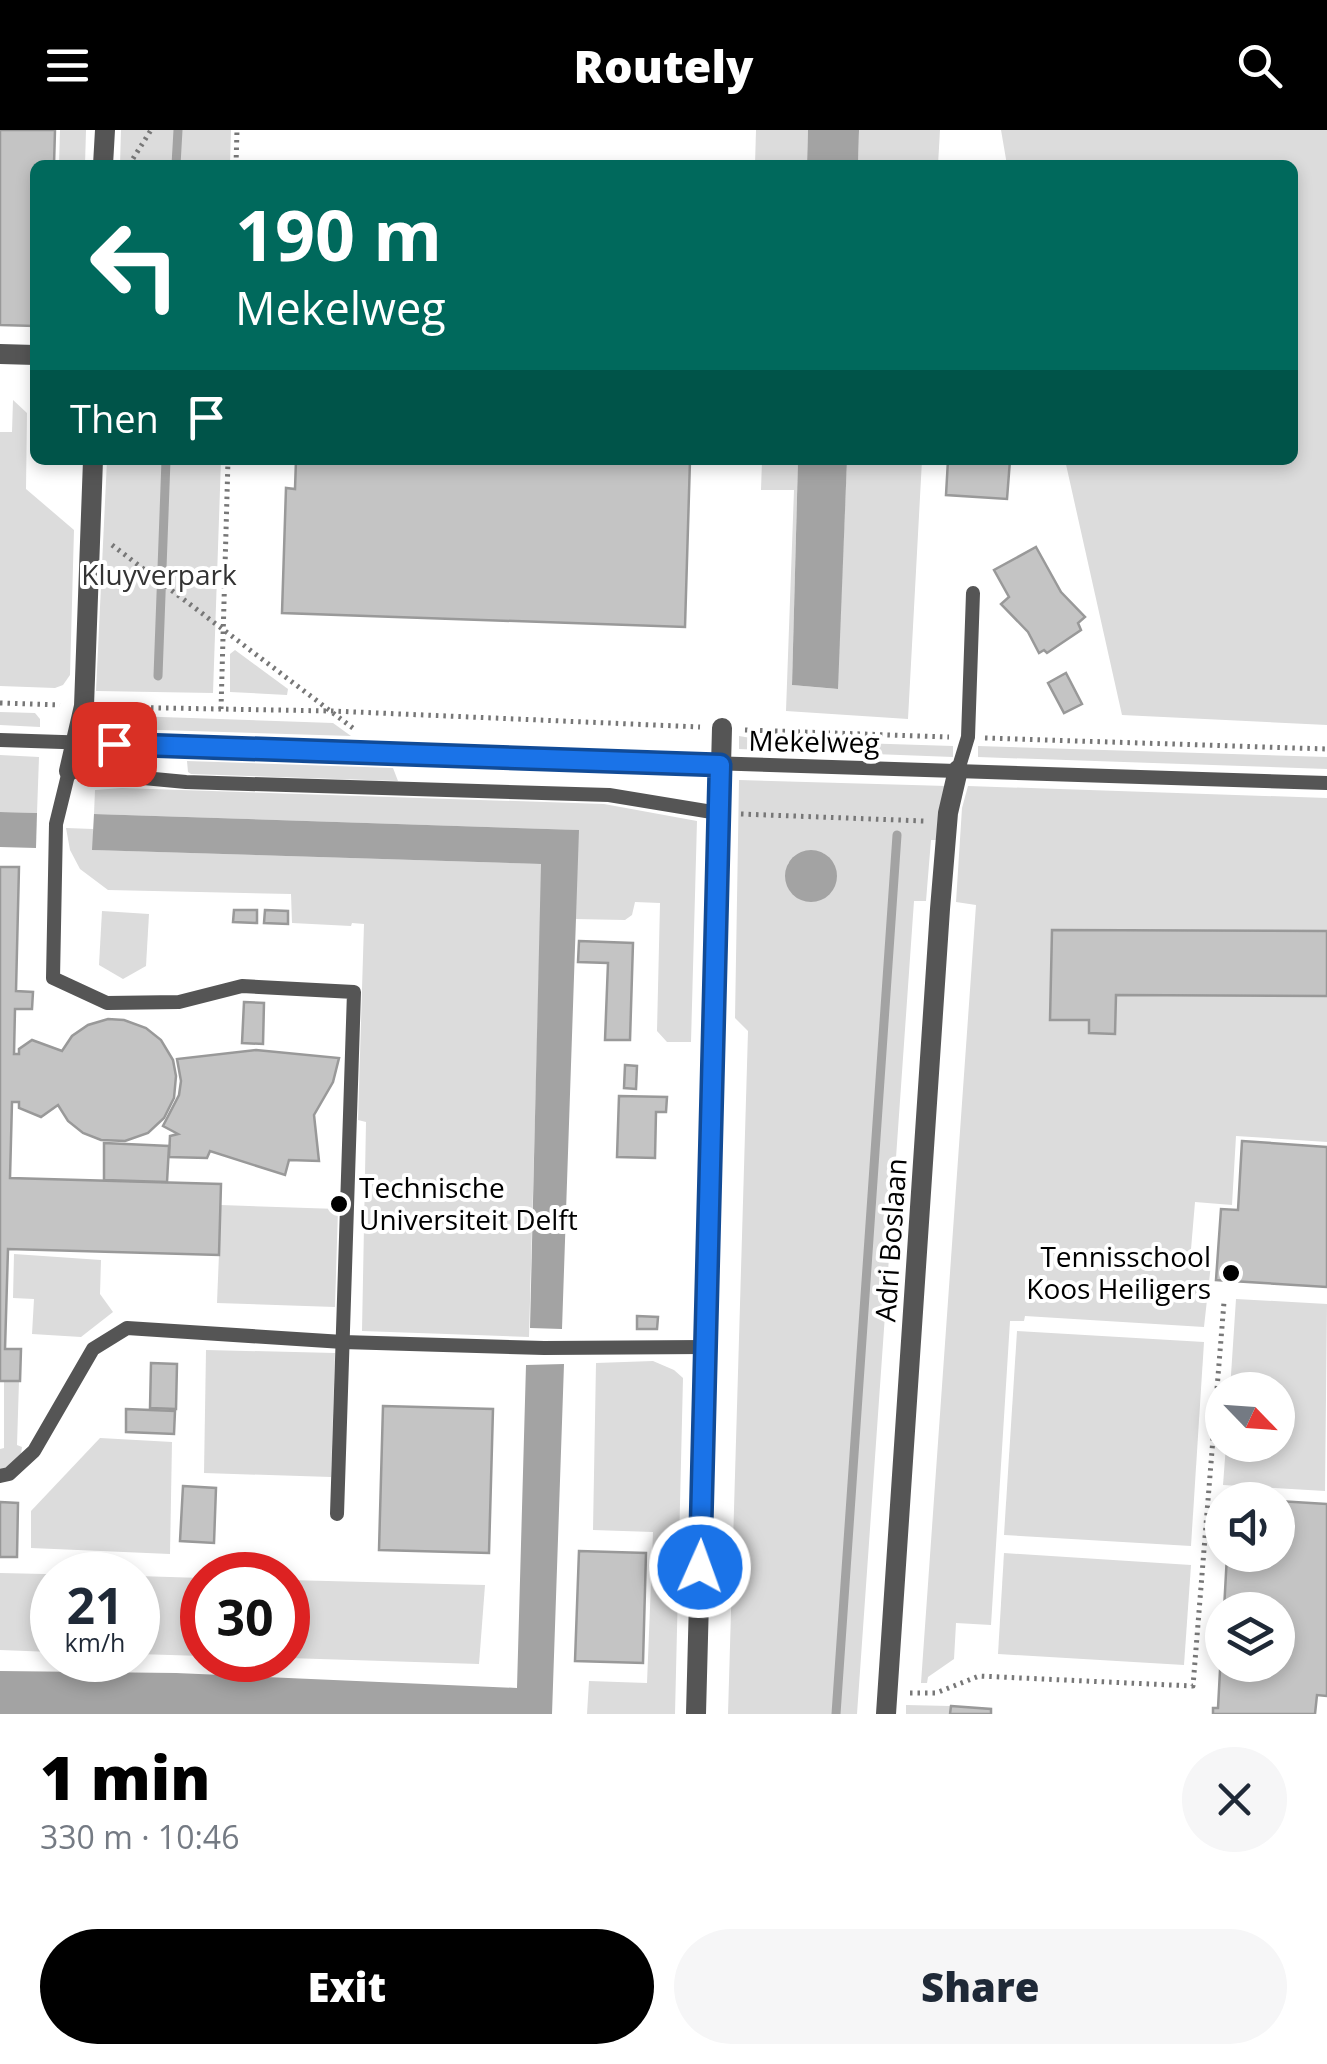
<!DOCTYPE html>
<html lang="en">
<head>
<meta charset="utf-8">
<style>
  :root { --surface:#fff; --page:#f6f6f7; --text:#1f2937; --muted:#747a83; --accent:#000 }
  body { margin:0; font-family:"Open Sans",sans-serif; background:var(--page); color:var(--text); height:100vh; display:flex; flex-direction:column; font-size:38px; white-space:nowrap }
  * { box-sizing:border-box; margin:0 }
  p { font-size:32px; color:var(--muted) }
  .icon { flex:none; width:55px; height:55px; fill:none; stroke:currentColor; stroke-width:2; stroke-linecap:round; stroke-linejoin:round }
  .map { position:relative; height:1584px; overflow:hidden }
  .details { display:flex; flex-direction:column; background:var(--surface); flex:1 }
  .details>* { flex:none }
  .banner { position:absolute; left:30px; top:30px; width:1268px; height:305px; border-radius:15px; box-shadow:0 5px 15px #0003; background:#00695c; color:#fff; overflow:hidden }
  .needle { width:65px; rotate:115deg }
  .controls { position:absolute; left:1205px; top:1242px; display:grid; gap:20px }
  .controls a { display:grid; place-items:center; width:90px; height:90px; border-radius:50%; background:var(--surface); box-shadow:0 5px 15px #0003; font-size:50px }
  .speed { position:absolute; left:30px; top:1422px; display:flex; gap:20px; font-size:50px; font-weight:700; text-align:center }
  .speed>* { display:grid; place-content:center; width:130px; height:130px; border-radius:50%; background:var(--surface); box-shadow:0 5px 15px #0003; line-height:1 }
  .speed small { font-size:25px; font-weight:400 }
  .speed .limit { border:15px solid #d22; background:#fff; color:#111 }
  .pin { position:absolute; display:grid; place-items:center; width:85px; height:85px; color:#fff; margin:-42px; border-radius:20px; box-shadow:0 5px 15px #0006 }
  .me { position:absolute; width:110px; margin:-55px; rotate:2deg; stroke-linejoin:round; filter:drop-shadow(0 0 8px #0008) }
  .turn { display:flex; align-items:center; gap:35px; height:210px; padding:0 40px; font-size:45px }
  .turn .icon { width:130px; height:130px; stroke-width:2.5 }
  .turn b { display:block; font-size:70px; line-height:85px }
  .then { display:flex; align-items:center; height:95px; padding:0 40px; background:#0003; gap:20px; font-size:38px }
  .round { display:grid; place-items:center; flex:none; width:105px; height:105px; border-radius:52px; background:var(--page) }
  .head { display:flex; align-items:center; justify-content:space-between; height:170px; padding:0 40px }
  h1 { font-size:60px; font-weight:800; line-height:75px; color:var(--accent) }
  .primary-button { display:flex; gap:20px; margin-top:auto; padding:20px 40px }
  .primary-button a { flex:1; height:115px; border-radius:60px; background:var(--accent); color:#fff; font-size:40px; font-weight:800; line-height:115px; text-align:center }
  .primary-button a+a { background:var(--page); color:var(--text) }
  header { display:flex; justify-content:space-between; align-items:center; height:130px; padding:0 40px; background:var(--accent); color:#fff; font-size:45px; font-weight:800 }
  .map>svg:first-child { display:block }
</style>
</head>
<body>
<header><svg class="icon" aria-label="menu" viewBox="0 0 24 24"><path d="M4 6h16M4 12h16M4 18h16"/></svg>Routely<svg class="icon" aria-label="search" viewBox="0 0 24 24"><circle cx="10" cy="10" r="6"/><path d="M15 15l6 6"/></svg></header>
<div class="map">
<svg width="1327" height="1584" viewBox="0 0 1327 1584">
  <rect width="100%" height="100%" fill="#fff"/>
  <g fill="#dcdcdc" fill-rule="evenodd">
    <polygon points="60,0 86,0 85,35 59,35"/>
    <polygon points="121,0 231,0 230,35 120,35"/>
    <polygon points="756,0 808,0 807,35 755,35"/>
    <polygon points="859,0 940,0 938,35 858,35"/>
    <polygon points="1001,0 1327,0 1327,595 1122,585 1065,330 1292,330 1292,35 1007,35"/>
    <polygon points="13,270 27,283 26,359 74,400 70,545 63,555 55,558 0,556 0,302 12,302"/>
    <polygon points="107,330 221,330 213,563 96,561"/>
    <polygon points="762,330 798,330 792,555 837,559 847,330 922,330 908,589 786,581 794,360 761,360"/>
    <polygon points="235,520 288,559 287,565 230,562 230,524"/>
    <polygon points="0,582 35,583 40,589 40,597 0,595"/>
    <polygon points="103,585 333,593 351,606 95,598 96,589"/>
    <polygon points="739,606 763,610 953,616 953,627 739,619"/>
    <polygon points="978,616 1327,627 1327,639 978,627"/>
    <polygon points="0,625 39,627 37,683 0,682"/>
    <polygon points="187,631 393,638 398,651 191,644 188,642"/>
    <path d="M739,650L947,656L938,710H931L926,771H914L857,1584H728L748,901L735,888ZM823,723L832,732L823,769L806,771L786,752L788,733Z"/>
    <polygon points="968,656 1327,668 1327,1012 1236,1006 1232,1075 1195,1072 1190,1131 1211,1134 1204,1197 1025,1186 1024,1191 1010,1191 991,1495 956,1493 954,1529 928,1547 927,1553 921,1553 976,775 956,772 962,678"/>
    <polygon points="122,658 604,674 697,691 691,912 667,912 657,901 660,773 635,772 632,785 625,790 575,789 578,700 94,684 95,660"/>
    <polygon points="66,698 93,699 93,720 542,734 529,1207 362,1201 366,992 358,990 364,794 352,793 351,796 292,793 291,764 108,760 80,739 70,720"/>
    <polygon points="102,781 149,784 146,836 123,849 99,835"/>
    <polygon points="221,1075 338,1079 335,1177 217,1173"/>
    <polygon points="14,1124 101,1130 100,1164 113,1182 81,1207 32,1204 34,1169 13,1168"/>
    <polygon points="1236,1169 1327,1174 1325,1361 1223,1355 1226,1315 1278,1315 1278,1260 1230,1260"/>
    <polygon points="1017,1201 1204,1212 1191,1416 1004,1405"/>
    <polygon points="206,1220 335,1223 331,1347 204,1343"/>
    <polygon points="653,1231 674,1240 683,1248 675,1584 587,1584 589,1551 647,1553 653,1402 593,1400 596,1233"/>
    <polygon points="19,1251 17,1315 22,1317 21,1324 8,1342 0,1342 0,1319 4,1318 4,1252"/>
    <polygon points="100,1308 172,1312 170,1424 31,1418 31,1381"/>
    <polygon points="1004,1423 1191,1435 1184,1535 998,1524"/>
    <polygon points="0,1443 90,1445 52,1445 52,1522 0,1520"/>
    <polygon points="138,1446 202,1448 202,1526 138,1524"/>
    <polygon points="288,1450 485,1455 479,1534 288,1528"/>
    <polygon points="906,1575 950,1576 950,1584 906,1584"/>
  </g>
  <g fill="#a3a3a3">
    <polygon points="808,0 859,0 858,35 807,35"/>
    <polygon points="798,330 847,330 838,559 792,555"/>
    <polygon points="0,682 37,683 36,718 0,717"/>
    <polygon points="94,684 579,700 562,1199 530,1198 541,734 92,720"/>
    <circle cx="811" cy="746" r="26"/>
    <polygon points="564,1234 552,1584 0,1584 0,1541 176,1543 517,1558 526,1235"/>
  </g>
  <g fill="none" stroke-linecap="round" stroke-linejoin="round">
    <g stroke="#a3a3a3" stroke-width="9">
      <polyline points="176,35 178,0"/>
      <polyline points="158,546 166,330"/>
      <polyline points="836,1584 897,705"/>
    </g>
  </g>
  <g fill="#c4c4c4" stroke="#999" stroke-width="2.5">
    <polygon points="0,0 55,0 54,35 35,35 35,196 0,195"/>
    <polygon points="296,330 690,330 685,497 282,483 286,358 295,359"/>
    <polygon points="948,330 1010,330 1007,369 946,365"/>
    <polygon points="1036,417 1061,462 1085,487 1078,493 1081,500 1047,523 1044,520 1039,523 1028,502 1001,474 1009,467 994,440"/>
    <polygon points="1066,543 1082,574 1064,583 1048,553"/>
    <polygon points="0,737 19,737 16,861 33,862 32,879 15,879 14,924 19,924 19,919 32,910 62,921 72,906 88,895 108,889 124,890 146,898 161,910 173,930 176,946 174,968 164,988 148,1003 125,1011 101,1010 83,1003 68,991 58,975 41,987 19,978 19,972 12,972 10,1048 221,1054 219,1125 8,1119 5,1219 21,1219 20,1251 0,1251"/>
    <polygon points="234,780 257,780 257,793 233,792"/>
    <polygon points="265,780 288,781 288,794 264,793"/>
    <polygon points="1052,800 1327,801 1327,866 1116,865 1115,904 1089,903 1089,890 1050,890"/>
    <polygon points="579,811 633,813 630,910 605,910 608,833 578,832"/>
    <polygon points="244,872 264,873 263,914 242,913"/>
    <polygon points="256,920 339,928 333,952 314,985 319,1031 289,1030 285,1045 210,1021 207,1028 169,1027 170,1006 178,1004 163,996 179,965 181,951 177,929"/>
    <polygon points="625,935 637,936 636,959 624,958"/>
    <polygon points="619,966 667,967 666,982 656,982 655,1028 617,1027"/>
    <polygon points="1242,1011 1327,1017 1327,1157 1216,1150 1221,1079 1238,1080"/>
    <polygon points="104,1013 169,1016 167,1052 104,1050"/>
    <polygon points="637,1186 658,1187 657,1199 637,1199"/>
    <polygon points="151,1233 177,1234 176,1279 150,1278"/>
    <polygon points="383,1276 493,1279 489,1423 379,1420"/>
    <polygon points="126,1279 175,1281 174,1304 126,1302"/>
    <polygon points="183,1356 216,1358 214,1413 180,1411"/>
    <polygon points="1278,1371 1327,1374 1327,1566 1317,1565 1315,1584 1213,1584 1213,1578 1218,1578 1222,1503 1222,1535 1278,1535 1278,1480 1224,1480 1227,1425 1278,1425"/>
    <polygon points="0,1372 18,1373 17,1427 0,1427"/>
    <polygon points="579,1421 646,1423 643,1533 575,1531"/>
    <polygon points="951,1576 991,1579 991,1584 950,1584"/>
  </g>
  <g fill="none" stroke-linecap="round" stroke-linejoin="round">
    <g stroke="#777" stroke-width="5" stroke-dasharray="2.5 5" stroke-linecap="butt">
      <polyline points="129,35 151,0"/>
      <polyline points="236,35 237,0"/>
      <polyline points="112,415 354,599"/>
      <polyline points="0,573 60,575"/>
      <polyline points="106,577 332,581 700,597"/>
      <polyline points="221,579 228,330"/>
      <polyline points="745,600 949,607"/>
      <polyline points="985,608 1327,619"/>
      <polyline points="741,684 924,691"/>
      <polyline points="910,1563 936,1563 979,1546 1193,1556 1224,1172"/>
    </g>
    <g stroke="#555" stroke-width="14">
      <polyline points="0,610 1327,653"/>
      <polyline points="958,640 968,607 973,463"/>
      <polyline points="0,1346 9,1344 34,1321 93,1219 127,1198 343,1212 544,1218 705,1217"/>
      <polyline points="337,1384 354,862 242,856 179,872 107,873 53,848 56,694 69,641 186,652 609,665 718,683"/>
    </g>
    <g stroke="#555" stroke-width="20">
      <polyline points="103,35 105,0"/>
      <polyline points="0,224 35,225"/>
      <polyline points="69,641 84,576 93,330"/>
      <polyline points="696,1584 722,598"/>
      <polyline points="886,1584 940,779 948,683 958,640"/>
    </g>
  </g>
  <g fill="none" stroke-linecap="round" stroke-linejoin="round">
    <defs>
      <polyline id="route" points="114,614 720,635 700,1437"/>
    </defs>
    <use href="#route" stroke="#114b97" stroke-width="25"/>
    <use href="#route" stroke="#1a73e8" stroke-width="18"/>
  </g>
  <g fill="#000" stroke="#fff" stroke-width="4">
    <circle cx="339" cy="1074" r="10"/>
    <circle cx="1231" cy="1143" r="10"/>
  </g>
  <g text-anchor="middle" stroke-width="8" stroke-linejoin="round" paint-order="stroke">
    <g font-size="28" fill="#333" stroke="#fff">
      <text x="159" y="455">Kluyverpark</text>
    </g>
    <g font-size="28" fill="#000" stroke="#fff">
      <text transform="translate(814 612) rotate(1)" y="10">Mekelweg</text>
      <text transform="translate(891 1110) rotate(-86)" y="10">Adri Boslaan</text>
    </g>
    <g font-size="28" fill="#000" stroke="#fff" text-anchor="start">
      <text x="359" y="1068">Technische<tspan x="359" dy="32">Universiteit Delft</tspan></text>
      <text x="1211" y="1137" text-anchor="end">Tennisschool<tspan x="1211" dy="32">Koos Heiligers</tspan></text>
    </g>
  </g>
</svg>
<div class="controls">
<a><svg class="needle" viewBox="-14 -14 28 28"><path d="M0-13l5 13h-10z" fill="#e53935"/><path d="M0 13l5-13h-10z" fill="#747a83"/></svg></a>
<a><svg class="icon" aria-label="sound" viewBox="0 0 24 24"><path d="M4 9h4l5-4v14l-5-4H4zM17 9q2 3 0 6"/></svg></a>
<a><svg class="icon" aria-label="layers" viewBox="0 0 24 24"><path d="M12 4l9 5-9 5-9-5zM3 14l9 5 9-5"/></svg></a>
</div>
<div class="speed"><div>21<small>km/h</small></div><div class="limit">30</div></div>
<div class="pin" style="left:114px;top:614px;background:#d93025"><svg class="icon" aria-label="arrive" viewBox="0 0 24 24"><path d="M6 21V4h12l-3 4 3 4H6"/></svg></div>
<svg class="me" style="left:700px;top:1437px" viewBox="-20 -20 40 40"><circle r="17" fill="#1a73e8" stroke="#fff" stroke-width="3"/><path d="M0-11L8 9 0 5-8 9z" fill="#fff"/></svg>
<div class="banner">
<div class="turn"><svg class="icon" aria-label="left" viewBox="0 0 24 24"><path d="M17 20v-9H6M10 6l-5 5 5 5"/></svg><div><b>190 m</b>Mekelweg</div></div>
<div class="then">Then<svg class="icon" aria-label="arrive" viewBox="0 0 24 24"><path d="M6 21V4h12l-3 4 3 4H6"/></svg></div>
</div>
</div>
<section class="details">
<div class="head"><div><h1>1 min</h1><p>330 m · 10:46</p></div><a class="round"><svg class="icon" aria-label="close" viewBox="0 0 24 24"><path d="M6 6l12 12M18 6L6 18"/></svg></a></div>
<div class="primary-button"><a>Exit</a><a>Share</a></div>
</section>
</body>
</html>
